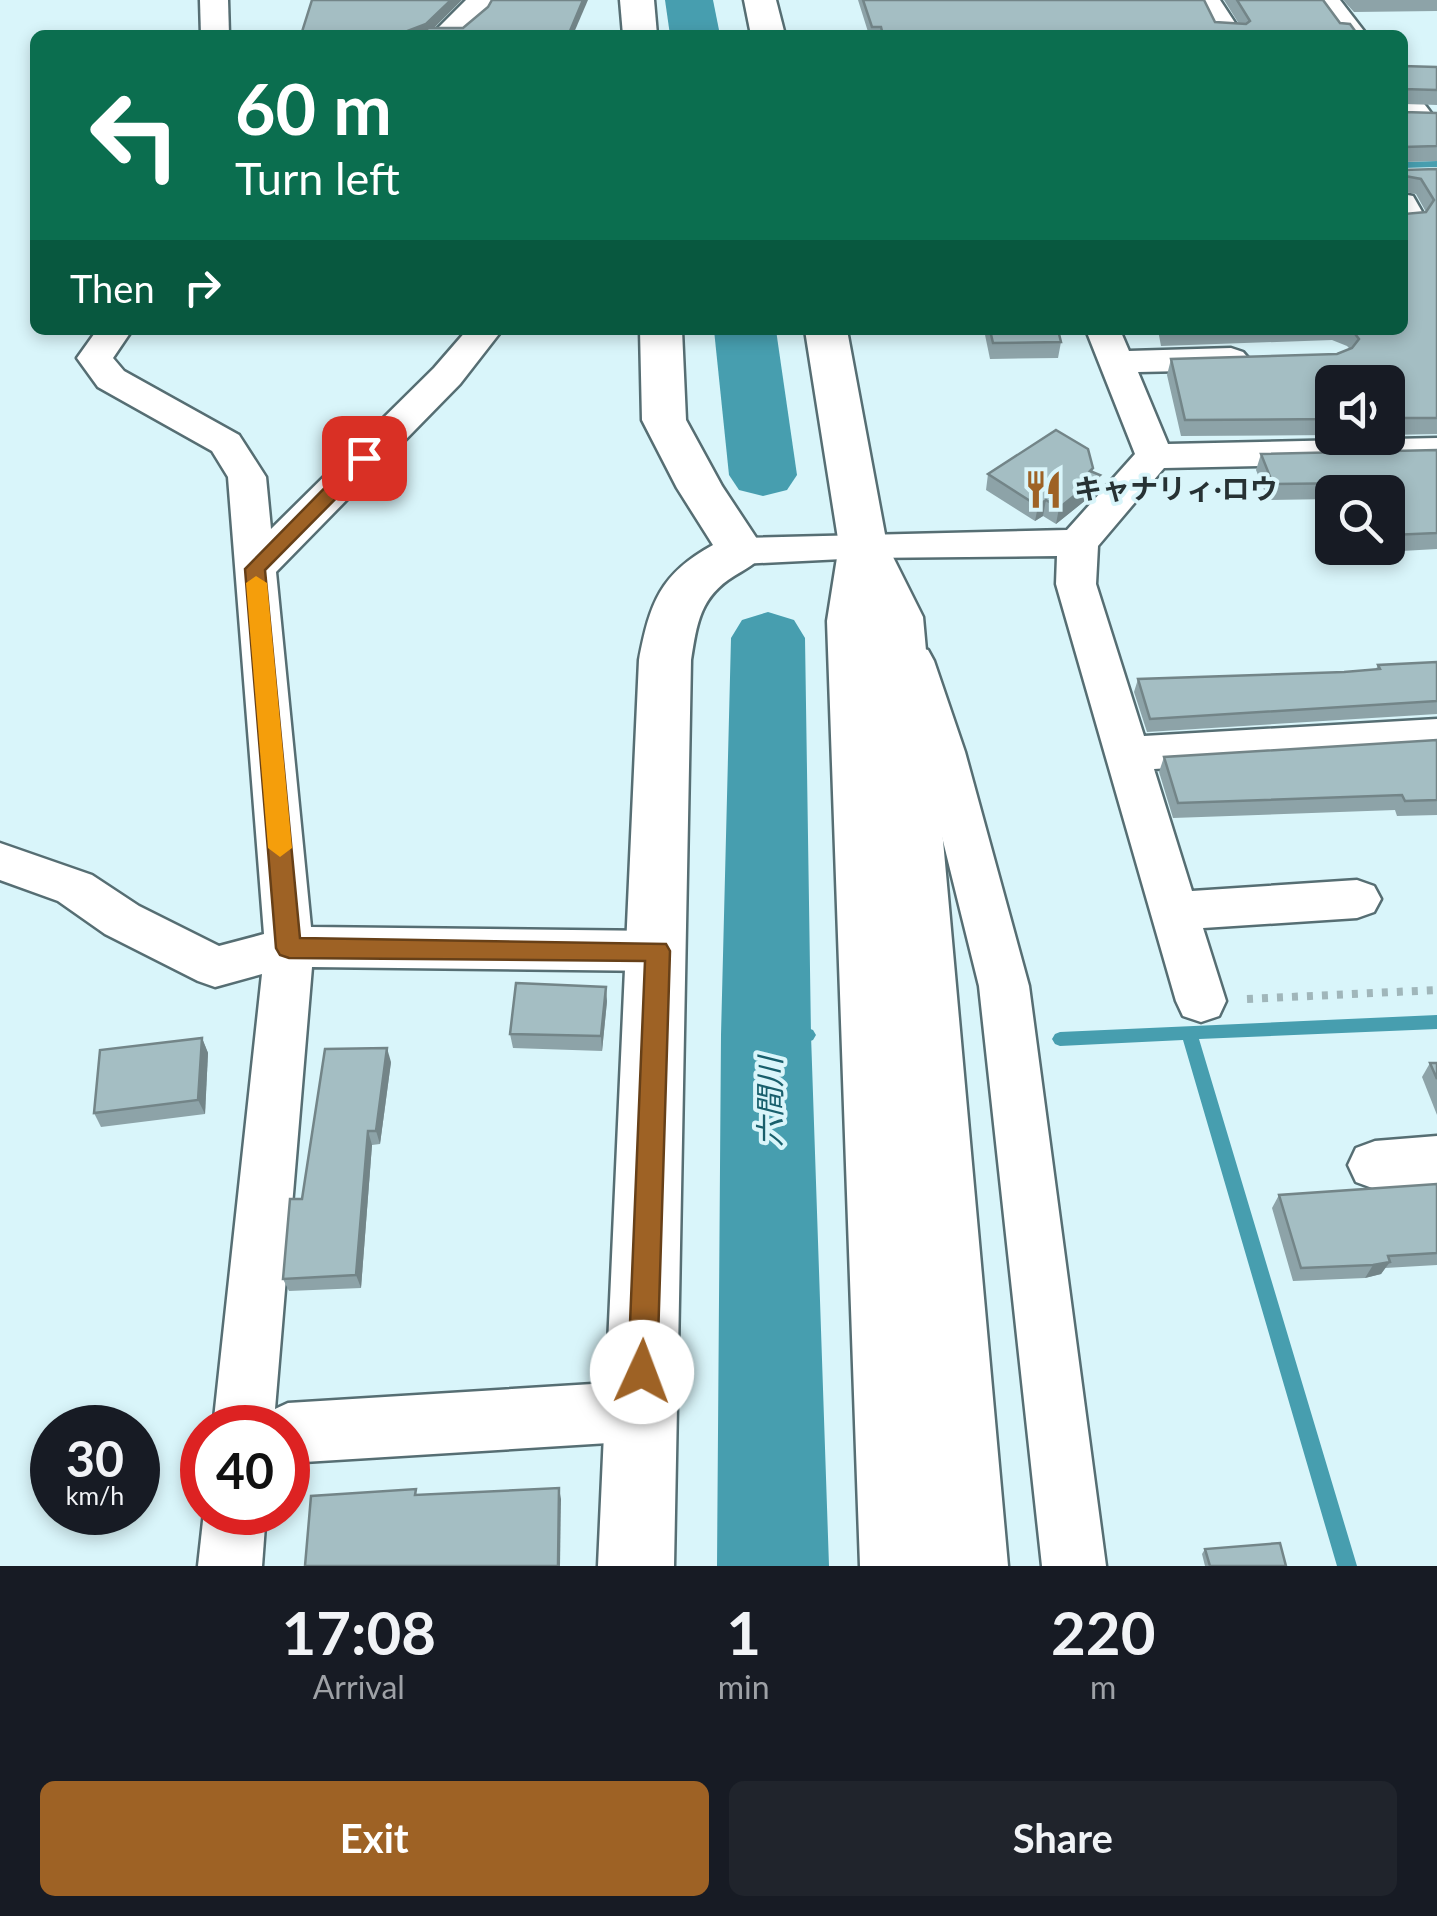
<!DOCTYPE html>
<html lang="en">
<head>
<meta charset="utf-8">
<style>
  :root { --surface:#171b24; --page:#20242c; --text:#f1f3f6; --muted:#9ea1a6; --accent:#9e6225 }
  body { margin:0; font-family:Lato,"Noto Sans JP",sans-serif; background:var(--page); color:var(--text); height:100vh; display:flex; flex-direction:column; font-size:38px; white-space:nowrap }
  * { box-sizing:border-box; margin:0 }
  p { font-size:32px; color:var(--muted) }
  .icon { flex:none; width:55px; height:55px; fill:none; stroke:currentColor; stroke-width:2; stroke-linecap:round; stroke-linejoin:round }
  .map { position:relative; height:1566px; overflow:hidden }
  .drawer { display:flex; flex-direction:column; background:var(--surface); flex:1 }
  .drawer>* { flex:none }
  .top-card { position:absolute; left:30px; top:30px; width:1378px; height:305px; border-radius:15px; box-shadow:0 5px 15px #0003; background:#0b6e4f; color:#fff; overflow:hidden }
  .tools { position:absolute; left:1315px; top:365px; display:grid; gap:20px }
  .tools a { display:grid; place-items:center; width:90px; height:90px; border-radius:15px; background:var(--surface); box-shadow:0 5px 15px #0003; font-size:50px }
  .speed { position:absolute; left:30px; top:1405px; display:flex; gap:20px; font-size:50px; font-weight:700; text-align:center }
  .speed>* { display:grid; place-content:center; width:130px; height:130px; border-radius:50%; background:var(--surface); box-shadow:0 5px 15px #0003; line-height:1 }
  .speed small { font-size:25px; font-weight:400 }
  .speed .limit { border:15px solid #d22; background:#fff; color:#111 }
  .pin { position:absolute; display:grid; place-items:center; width:85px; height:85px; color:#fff; margin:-42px; border-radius:20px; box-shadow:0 5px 15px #0006 }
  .me { position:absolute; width:110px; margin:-55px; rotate:2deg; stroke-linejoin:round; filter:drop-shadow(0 0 8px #0008) }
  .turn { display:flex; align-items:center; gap:35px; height:210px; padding:0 40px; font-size:45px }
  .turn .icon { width:130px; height:130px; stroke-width:2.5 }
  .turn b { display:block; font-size:70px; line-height:85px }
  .then { display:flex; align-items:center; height:95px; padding:0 40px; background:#0003; gap:20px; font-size:38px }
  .eta { display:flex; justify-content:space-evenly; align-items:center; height:170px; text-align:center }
  .eta b { font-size:60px; font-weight:700; line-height:70px }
  .cta { display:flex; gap:20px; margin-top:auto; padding:20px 40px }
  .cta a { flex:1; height:115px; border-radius:15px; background:var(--accent); color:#fff; font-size:40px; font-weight:700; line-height:115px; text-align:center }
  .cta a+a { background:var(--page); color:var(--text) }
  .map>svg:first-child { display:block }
</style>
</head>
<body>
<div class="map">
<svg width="1437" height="1566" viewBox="0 0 1437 1566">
  <rect width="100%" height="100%" fill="#d9f5fa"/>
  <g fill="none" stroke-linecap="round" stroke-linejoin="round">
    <g fill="#479eaf" fill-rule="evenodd">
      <polygon points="1437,161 1437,167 1402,168 1402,162"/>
      <polygon points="1437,1015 1437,1029 1199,1039 1357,1566 1337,1566 1183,1040 1060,1046 1055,1044 1052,1039 1055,1034 1060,1032"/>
      <polygon points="766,1028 808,1028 813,1030 816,1035 813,1040 808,1042 766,1042 761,1040 758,1035 761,1030"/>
    </g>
    <g fill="#479eaf" fill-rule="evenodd">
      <polygon points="665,0 713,0 720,35 670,35"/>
      <polygon points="714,330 776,330 797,475 787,490 763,496 739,490 729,475"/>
      <polygon points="768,612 794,620 805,638 811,1035 829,1566 717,1566 721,1035 731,638 742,620"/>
    </g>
    <defs>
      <g id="street">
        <polygon points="200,0 228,0 229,35 201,35"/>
        <polygon points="466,0 494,0 487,14 462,35 431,35"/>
        <polygon points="1194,0 1220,0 1243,35 1215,35"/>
        <polygon points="1312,0 1340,0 1367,35 1339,35"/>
        <path d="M1402,88C1416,92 1425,104 1433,116L1428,122L1418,125L1402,116Z"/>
        <polygon points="1402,194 1413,196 1425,217 1420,224 1402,227"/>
        <polygon points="97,330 132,330 113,358 124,371 239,435 266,477 271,529 434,368 467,330 502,330 460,384 276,572 311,927 658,931 675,937 682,951 675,965 658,971 312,967 275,1409 288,1403 641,1381 662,1390 671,1411 662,1432 641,1441 288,1463 288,1428 213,1428 262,974 215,987 198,981 105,934 58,901 0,880 0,843 92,875 139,906 219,946 264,934 228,477 212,451 98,387 77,358"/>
        <polygon points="1086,330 1120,330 1129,351 1231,348 1243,352 1249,359 1243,366 1231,370 1138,372 1168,444 1437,438 1437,462 1164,468 1098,546 1096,584 1144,736 1437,719 1437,751 1154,769 1192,891 1357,880 1374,886 1381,899 1374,912 1357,918 1203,928 1226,1001 1219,1016 1201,1022 1183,1016 1176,1001 1056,584 1057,556 863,558 741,564 727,560 721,551 727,542 741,538 1067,530 1135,454"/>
        <polygon points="913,646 928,650 934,661 965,752 1029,986 1106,1566 1042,1566 979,986 921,752 892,661 898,650"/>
        <polygon points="1437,1136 1437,1184 1375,1189 1356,1182 1348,1165 1356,1148 1375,1141"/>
        <polygon points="204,1512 266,1512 262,1566 198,1566"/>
      </g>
      <g id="secondary">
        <polygon points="620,0 654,0 657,35 623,35"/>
        <polygon points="744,0 776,0 785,35 751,35"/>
        <path d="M640,330H682L686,420L722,486L765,551C757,564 747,568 734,576C700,597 697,623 691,660L674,1566H598L639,660C650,603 660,574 713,545L677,488L642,420Z"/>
        <polygon points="805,330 847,330 887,545 923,617 1008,1566 860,1566 827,621 839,545"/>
      </g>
    </defs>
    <use href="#street" stroke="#566e73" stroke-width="5"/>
    <use href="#secondary" stroke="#566e73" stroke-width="5"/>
    <polyline stroke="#a0b6ba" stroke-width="8" stroke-dasharray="6 9" stroke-linecap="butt" points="1247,999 1437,990"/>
    <use href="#street" fill="#fff" fill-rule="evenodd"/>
    <use href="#secondary" fill="#fff" fill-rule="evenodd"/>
  </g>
  <g fill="#8da3a8" fill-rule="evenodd">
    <polygon points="858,0 1204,0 1215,22 1239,24 1224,0 1323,0 1340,23 1358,35 869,35"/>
    <polygon points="1343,0 1437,0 1437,11 1354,12"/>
    <path d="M1402,66L1437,67V105L1404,104V112L1437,113V161L1404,162V170L1437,169V434L1388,435V382H1332V435L1181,436L1167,375L1171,359L1337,354L1350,349L1347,346L1332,340L1161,346L1158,330H1402ZM1405,192L1416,194L1426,212L1405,214Z"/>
    <polygon points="984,330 1058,330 1061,342 1058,358 990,359"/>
    <polygon points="1437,450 1437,549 1384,552 1382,548 1388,548 1388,492 1332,492 1332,499 1268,500 1256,470 1261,454"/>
    <polygon points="1093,472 1100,475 1097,491 1056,524 1043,516 1035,521 986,490 988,474"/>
    <polygon points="1437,662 1437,714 1147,732 1134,692 1138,679 1344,672 1376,669 1378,665"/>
    <polygon points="1437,740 1437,815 1397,816 1395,810 1173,818 1159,772 1164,757"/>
    <polygon points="607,1001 602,1051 513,1048 510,1034"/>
    <polygon points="202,1038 208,1053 205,1114 101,1127 94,1113"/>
    <polygon points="391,1062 380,1144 372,1145 361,1288 289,1291 283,1279 302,1199"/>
    <polygon points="1430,1063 1437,1063 1437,1115 1422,1077"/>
    <polygon points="1437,1184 1437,1265 1385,1268 1381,1274 1365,1278 1293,1281 1272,1208 1279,1195"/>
    <polygon points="1205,1549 1286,1566 1205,1566 1202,1554"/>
  </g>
  <g fill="#738588">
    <polygon points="451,0 462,0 427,35 397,35"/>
    <polygon points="583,0 588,0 573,35 558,35"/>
    <polygon points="1093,468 1090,483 1100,475 1097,491 1056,524 1059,508"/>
    <polygon points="1046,500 1043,516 1035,521 1038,506"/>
    <polygon points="606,987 607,1001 602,1051 601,1036"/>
    <polygon points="202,1038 208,1053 205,1114 198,1100"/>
    <polygon points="387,1048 391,1062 380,1144 376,1131"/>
    <polygon points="368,1131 372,1145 361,1288 356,1275"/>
    <polygon points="1390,1262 1381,1274 1365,1278 1373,1265"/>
    <polygon points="559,1488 561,1499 560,1566 558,1566"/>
  </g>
  <g fill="#a4bec3" stroke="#738588" stroke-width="2.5" fill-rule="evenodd">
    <polygon points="312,0 451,0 426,24 397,35 301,35"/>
    <polygon points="492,0 583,0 570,31 558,35 423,35 428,28 463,28 488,7"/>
    <polygon points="863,0 1204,0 1215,22 1246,24 1250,21 1237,0 1323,0 1340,23 1350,24 1358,35 883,35 881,27 872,27"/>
    <path d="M1402,66L1437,67V90L1404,89V112L1437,113V146L1404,147V170L1437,169V418H1388V382H1332V419L1185,420L1171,359L1337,354L1352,348L1359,339L1352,330H1402ZM1405,176L1421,179L1434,200L1426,212L1405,214Z"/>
    <polygon points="990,330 1058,330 1061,342 993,343"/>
    <polygon points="1056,430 1088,449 1093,468 1090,471 1100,475 1059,508 1046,500 1038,506 988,474"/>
    <polygon points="1437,450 1437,533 1391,535 1388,529 1388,492 1369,492 1364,483 1273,484 1261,454"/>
    <polygon points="1437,662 1437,701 1150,719 1138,679 1344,672 1380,669 1378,665"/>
    <polygon points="1437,740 1437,800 1405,801 1402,795 1178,803 1164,757"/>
    <polygon points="516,983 606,987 601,1036 510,1034"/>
    <polygon points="202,1038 198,1100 94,1113 100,1050"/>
    <polygon points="387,1048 376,1131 368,1131 356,1275 283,1279 290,1199 302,1199 325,1049"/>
    <polygon points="1430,1063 1437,1063 1437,1079"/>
    <polygon points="1437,1184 1437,1253 1388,1256 1390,1262 1373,1265 1301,1268 1279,1195"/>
    <polygon points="559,1488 558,1566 305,1566 311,1496 416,1489 415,1495"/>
    <polygon points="1280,1543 1286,1566 1210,1566 1205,1549"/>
  </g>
  <polygon fill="#9e6225" stroke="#674018" stroke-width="2.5" points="364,453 371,454 371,463 265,570 300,938 666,944 670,951 657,1372 653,1383 642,1387 632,1383 628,1372 645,961 289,958 280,955 276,948 245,569 358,454"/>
  <polygon fill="#f59e0b" points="256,576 267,583 292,848 280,857 268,848 246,583"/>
  <defs>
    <symbol id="restaurant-bare" viewBox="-9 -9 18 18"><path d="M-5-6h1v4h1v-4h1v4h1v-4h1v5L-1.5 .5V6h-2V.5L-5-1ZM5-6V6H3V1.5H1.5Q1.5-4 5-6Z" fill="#9e6225" stroke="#d9f5fa" stroke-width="2.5" paint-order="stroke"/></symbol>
  </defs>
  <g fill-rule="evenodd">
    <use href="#restaurant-bare" x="1016" y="462" width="55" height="55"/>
  </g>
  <g text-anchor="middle" stroke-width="8" stroke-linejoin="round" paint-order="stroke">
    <g font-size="28" font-weight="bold" fill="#273234" stroke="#d9f5fa" text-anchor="start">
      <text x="1074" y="499">キャナリィ·ロウ</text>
    </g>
    <g font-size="30" font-style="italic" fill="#185f6c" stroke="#d9f5fa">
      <text transform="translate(771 1102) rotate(-90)" y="10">六間川</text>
    </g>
  </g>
</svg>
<div class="tools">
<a><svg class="icon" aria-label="sound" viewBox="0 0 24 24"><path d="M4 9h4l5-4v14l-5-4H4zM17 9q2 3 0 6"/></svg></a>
<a><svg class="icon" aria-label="search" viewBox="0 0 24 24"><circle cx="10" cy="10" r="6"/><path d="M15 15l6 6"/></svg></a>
</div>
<div class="speed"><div>30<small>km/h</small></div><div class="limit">40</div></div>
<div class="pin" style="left:364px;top:458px;background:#d93025"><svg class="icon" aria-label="arrive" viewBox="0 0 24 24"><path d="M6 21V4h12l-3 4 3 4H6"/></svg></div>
<svg class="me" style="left:642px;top:1372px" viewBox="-20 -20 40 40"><circle r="19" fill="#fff"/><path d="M0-13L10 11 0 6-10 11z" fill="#9e6225"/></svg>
<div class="top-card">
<div class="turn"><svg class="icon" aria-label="left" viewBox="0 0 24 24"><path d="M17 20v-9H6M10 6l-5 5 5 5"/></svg><div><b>60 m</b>Turn left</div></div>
<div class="then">Then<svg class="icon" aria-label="right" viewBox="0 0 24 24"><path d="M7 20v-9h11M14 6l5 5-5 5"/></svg></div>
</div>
</div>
<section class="drawer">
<div class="eta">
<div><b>17:08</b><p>Arrival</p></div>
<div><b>1</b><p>min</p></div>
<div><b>220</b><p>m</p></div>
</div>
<div class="cta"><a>Exit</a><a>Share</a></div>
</section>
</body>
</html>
